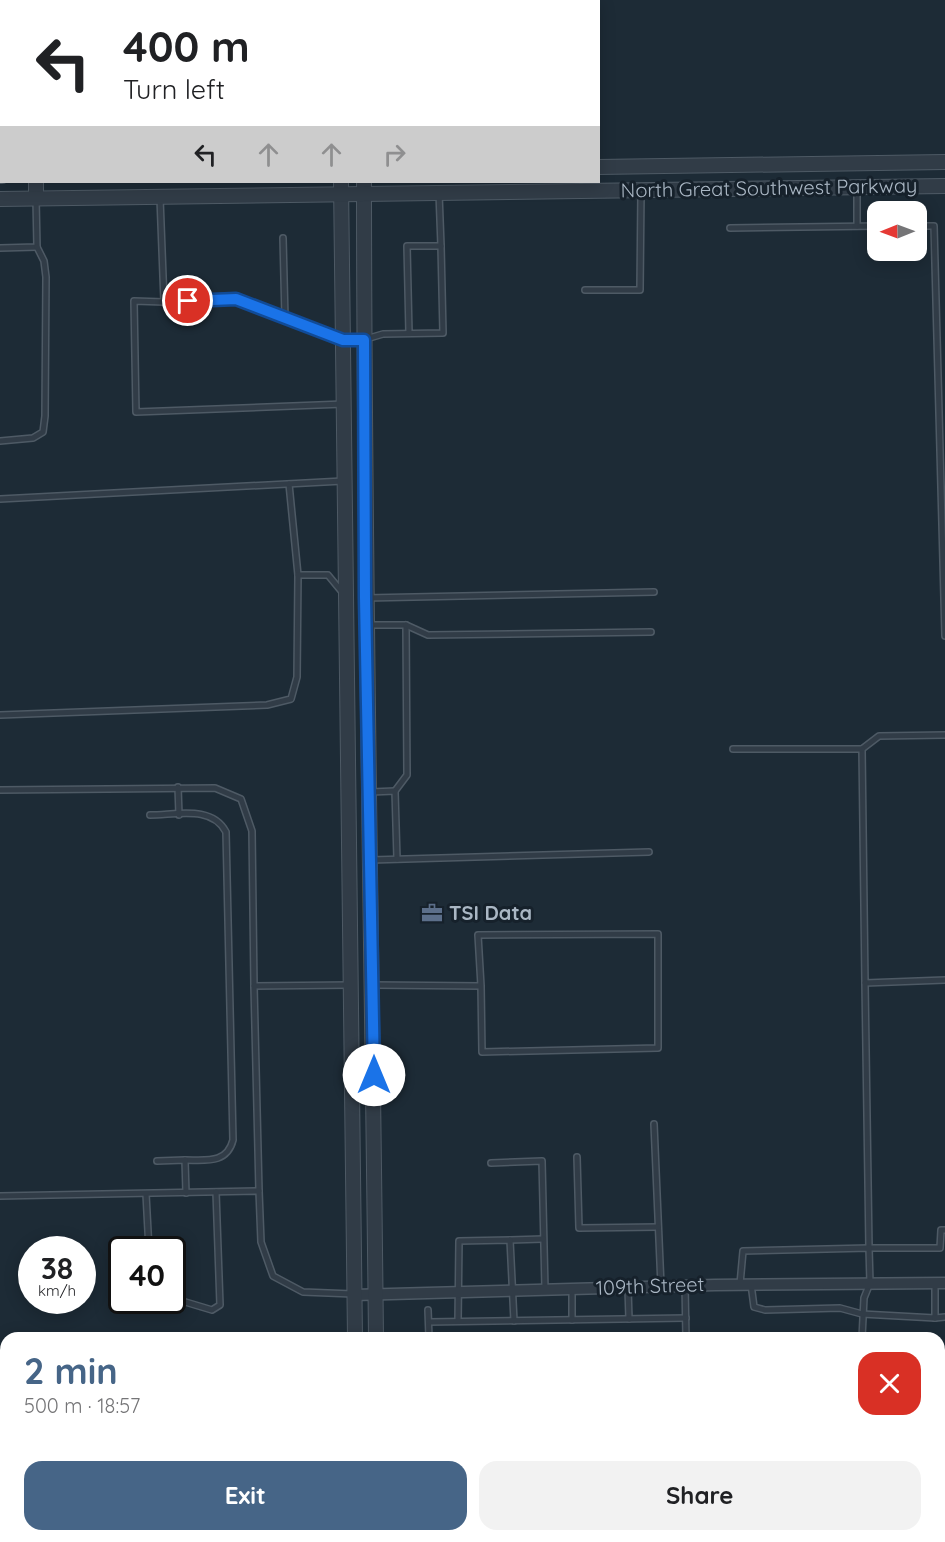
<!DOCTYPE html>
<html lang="en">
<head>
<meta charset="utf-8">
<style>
  :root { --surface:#fff; --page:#f2f2f2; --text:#202124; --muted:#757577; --accent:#466587 }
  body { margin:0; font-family:Quicksand,sans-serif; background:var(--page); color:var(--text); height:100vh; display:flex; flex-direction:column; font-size:22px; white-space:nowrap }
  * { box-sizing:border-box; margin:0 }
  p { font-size:20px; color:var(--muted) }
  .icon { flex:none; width:33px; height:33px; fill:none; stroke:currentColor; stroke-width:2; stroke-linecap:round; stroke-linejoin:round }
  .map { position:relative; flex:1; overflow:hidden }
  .drawer { position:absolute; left:0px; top:1332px; width:945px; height:210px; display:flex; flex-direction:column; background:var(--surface); border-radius:18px 18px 0 0; box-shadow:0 3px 15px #0003 }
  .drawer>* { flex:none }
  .top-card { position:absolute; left:0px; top:0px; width:600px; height:183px; box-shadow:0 3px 15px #0003; background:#fff; color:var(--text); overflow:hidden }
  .needle { width:39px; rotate:269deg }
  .fabs { position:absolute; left:867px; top:201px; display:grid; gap:12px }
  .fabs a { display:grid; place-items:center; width:60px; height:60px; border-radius:12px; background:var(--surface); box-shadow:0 3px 15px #0003; font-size:30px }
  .speed { position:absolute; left:18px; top:1236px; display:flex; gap:12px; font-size:30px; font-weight:700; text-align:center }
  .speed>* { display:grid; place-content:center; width:78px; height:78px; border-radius:50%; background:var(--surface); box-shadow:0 3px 15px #0003; line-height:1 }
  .speed small { font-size:15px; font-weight:400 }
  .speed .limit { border:3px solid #111; border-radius:9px; background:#fff; color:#111 }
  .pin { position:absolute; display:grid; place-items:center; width:51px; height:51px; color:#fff; margin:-26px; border:3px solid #fff; border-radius:50%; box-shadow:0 2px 6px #0007 }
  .me { position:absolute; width:66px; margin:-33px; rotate:0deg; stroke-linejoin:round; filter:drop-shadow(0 0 4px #0008) }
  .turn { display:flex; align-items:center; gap:21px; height:126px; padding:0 24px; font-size:27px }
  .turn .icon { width:78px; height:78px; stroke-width:2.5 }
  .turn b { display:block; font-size:42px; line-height:51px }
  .lanes { display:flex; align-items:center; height:57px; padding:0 24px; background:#0003; justify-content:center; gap:30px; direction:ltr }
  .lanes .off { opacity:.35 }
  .round { display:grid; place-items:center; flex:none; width:63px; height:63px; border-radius:18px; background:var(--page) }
  .head { display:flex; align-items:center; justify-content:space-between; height:102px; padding:0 24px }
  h1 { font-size:36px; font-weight:800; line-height:45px; color:var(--accent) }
  .primary-button { display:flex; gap:12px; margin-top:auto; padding:12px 24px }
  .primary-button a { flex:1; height:69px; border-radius:18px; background:var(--accent); color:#fff; font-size:24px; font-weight:800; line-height:69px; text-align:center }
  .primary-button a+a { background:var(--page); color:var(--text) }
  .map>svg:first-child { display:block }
</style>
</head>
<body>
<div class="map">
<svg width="945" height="1542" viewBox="0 0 945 1542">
  <rect width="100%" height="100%" fill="#1d2b36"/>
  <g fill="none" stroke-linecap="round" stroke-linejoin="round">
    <defs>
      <g id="service">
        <polyline points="25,0 25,2"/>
        <polyline points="68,0 68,2"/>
        <polyline points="284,0 284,2"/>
        <polyline points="394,0 394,2"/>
        <polyline points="539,0 539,2"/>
        <polyline points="0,118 2,118"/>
        <polyline points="857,189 857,226"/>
        <polyline points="439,193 441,246"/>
        <polyline points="160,198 164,302 236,299 341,340"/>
        <polyline points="916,226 934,226 945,636"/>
        <polyline points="730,228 878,226"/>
        <polyline points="283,238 285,318"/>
        <polyline points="0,248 37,247 36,199"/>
        <polyline points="585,290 640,290 641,192"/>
        <polyline points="164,302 134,301 136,412 344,404"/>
        <polyline points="366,339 383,334 443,333 441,246 407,246 409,333"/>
        <polyline points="0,441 33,438 43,432 45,416 46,277 44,261 37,247"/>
        <polyline points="289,484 298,575"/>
        <polyline points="0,499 343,481"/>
        <polyline points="366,598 654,592"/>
        <polyline points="368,625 406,625 407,775 395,791"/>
        <polyline points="406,625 428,635 651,632"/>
        <polyline points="0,715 267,705 291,699 297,677 298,575 328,575 342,592"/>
        <polyline points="945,735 879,736 862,749 865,983 945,980"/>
        <polyline points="733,749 862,749"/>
        <polyline points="178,787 179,815"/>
        <polyline points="0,790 215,788 241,799 252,831 254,986"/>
        <polyline points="371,792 395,791 397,859"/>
        <path d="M150,815C176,815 212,805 226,832L233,1140C227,1164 206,1160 185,1160"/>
        <polyline points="371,860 649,852"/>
        <polyline points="865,983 869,1248 940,1248 941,1230 945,1230"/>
        <polyline points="374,985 481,986 478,935 658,934 658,1048 482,1052 481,986"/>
        <polyline points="654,1124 661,1286"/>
        <polyline points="577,1157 579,1228 658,1227"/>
        <polyline points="157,1161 185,1160 186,1193"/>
        <polyline points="491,1163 542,1161 545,1289"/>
        <polyline points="259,1191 254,986 350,985"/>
        <polyline points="146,1194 149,1250"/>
        <polyline points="0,1196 259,1191 261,1242 273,1276 303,1292 353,1294"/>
        <polyline points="510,1240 543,1239"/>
        <polyline points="740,1284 743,1251 869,1248 870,1283 864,1298 862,1338"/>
        <polyline points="751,1284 754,1307 765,1310 840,1308 862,1314 935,1318 935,1283"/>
        <polyline points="685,1285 686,1338"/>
        <polyline points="628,1288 629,1319"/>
        <polyline points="572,1289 572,1320"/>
        <polyline points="172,1298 212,1310 220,1305 216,1192"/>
        <polyline points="428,1310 429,1338"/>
        <polyline points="935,1318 945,1317"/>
        <polyline points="458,1321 459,1241 510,1240 514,1321"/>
        <polyline points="429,1322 686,1318"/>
        <polyline points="939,1428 945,1428"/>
        <polyline points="0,1519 6,1521"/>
        <polyline points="34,1536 43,1542"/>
        <polyline points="440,1536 445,1542"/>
        <polyline points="813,1536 814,1542"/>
        <polyline points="892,1536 892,1542"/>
      </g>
      <polyline id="minor" points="354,1295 715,1285 945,1283"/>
      <g id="tertiary">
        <polyline points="339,0 339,2"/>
        <polyline points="360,0 360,2"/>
        <polyline points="598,167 945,162"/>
        <polyline points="0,176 2,176"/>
        <polyline points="36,182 36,198"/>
        <polyline points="341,182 355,1338"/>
        <path d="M364,182C364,567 372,952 376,1338"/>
        <polyline points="0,199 945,186"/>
        <polyline points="356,1536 356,1542"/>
        <polyline points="379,1536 379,1542"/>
      </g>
    </defs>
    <use href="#service" stroke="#4e5a65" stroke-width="8"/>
    <use href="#minor" stroke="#4e5a65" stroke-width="13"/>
    <use href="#tertiary" stroke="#4e5a65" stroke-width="16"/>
    <use href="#service" stroke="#313c47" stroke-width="5"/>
    <use href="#minor" stroke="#313c47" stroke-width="10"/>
    <use href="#tertiary" stroke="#313c47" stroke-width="14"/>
  </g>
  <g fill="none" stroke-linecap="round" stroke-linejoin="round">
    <defs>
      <polyline id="route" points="188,301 236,299 343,340 364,340 365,598 374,1075"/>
    </defs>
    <use href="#route" stroke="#114b97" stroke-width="15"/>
    <use href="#route" stroke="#1a73e8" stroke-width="10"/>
  </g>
  <defs>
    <symbol id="office-bare" viewBox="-9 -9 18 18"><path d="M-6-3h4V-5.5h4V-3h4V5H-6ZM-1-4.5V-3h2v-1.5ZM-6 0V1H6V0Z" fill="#5c6f8a" stroke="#16212b" stroke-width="2.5" paint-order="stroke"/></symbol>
  </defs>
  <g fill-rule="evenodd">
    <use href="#office-bare" x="417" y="898" width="30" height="30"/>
  </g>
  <g text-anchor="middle" stroke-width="6" stroke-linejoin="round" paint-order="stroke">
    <g font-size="20" fill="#aab7c4" stroke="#16212b">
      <text transform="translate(769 188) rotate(-1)" y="7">North Great Southwest Parkway</text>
      <text transform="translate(650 1286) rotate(-2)" y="7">109th Street</text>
    </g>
    <g font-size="20" font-weight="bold" fill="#aab7c4" stroke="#16212b" text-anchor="start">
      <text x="449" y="920">TSI Data</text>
    </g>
  </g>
</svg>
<div class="fabs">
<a><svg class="needle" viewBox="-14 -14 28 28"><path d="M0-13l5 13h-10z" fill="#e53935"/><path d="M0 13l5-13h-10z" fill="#757577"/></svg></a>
</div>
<div class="speed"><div>38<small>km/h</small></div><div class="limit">40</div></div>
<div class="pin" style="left:188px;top:301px;background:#d93025"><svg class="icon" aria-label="arrive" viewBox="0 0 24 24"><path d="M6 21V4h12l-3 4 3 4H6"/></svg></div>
<svg class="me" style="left:374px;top:1075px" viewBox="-20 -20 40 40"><circle r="19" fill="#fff"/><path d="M0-13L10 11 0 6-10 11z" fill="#1a73e8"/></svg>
<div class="top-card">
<div class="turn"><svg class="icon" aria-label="left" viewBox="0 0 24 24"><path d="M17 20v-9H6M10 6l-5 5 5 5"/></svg><div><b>400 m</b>Turn left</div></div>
<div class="lanes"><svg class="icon" aria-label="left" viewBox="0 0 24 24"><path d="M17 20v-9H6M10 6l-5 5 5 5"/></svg><svg class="icon off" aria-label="ahead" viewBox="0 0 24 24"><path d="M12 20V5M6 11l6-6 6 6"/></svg><svg class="icon off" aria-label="ahead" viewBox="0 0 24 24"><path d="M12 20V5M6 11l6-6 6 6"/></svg><svg class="icon off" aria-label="right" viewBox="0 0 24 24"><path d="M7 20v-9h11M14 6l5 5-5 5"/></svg></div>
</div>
<section class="drawer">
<div class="head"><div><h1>2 min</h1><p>500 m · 18:57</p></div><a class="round" style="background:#d93025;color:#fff"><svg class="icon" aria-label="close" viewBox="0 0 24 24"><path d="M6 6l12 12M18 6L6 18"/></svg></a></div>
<div class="primary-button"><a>Exit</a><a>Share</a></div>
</section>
</div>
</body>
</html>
